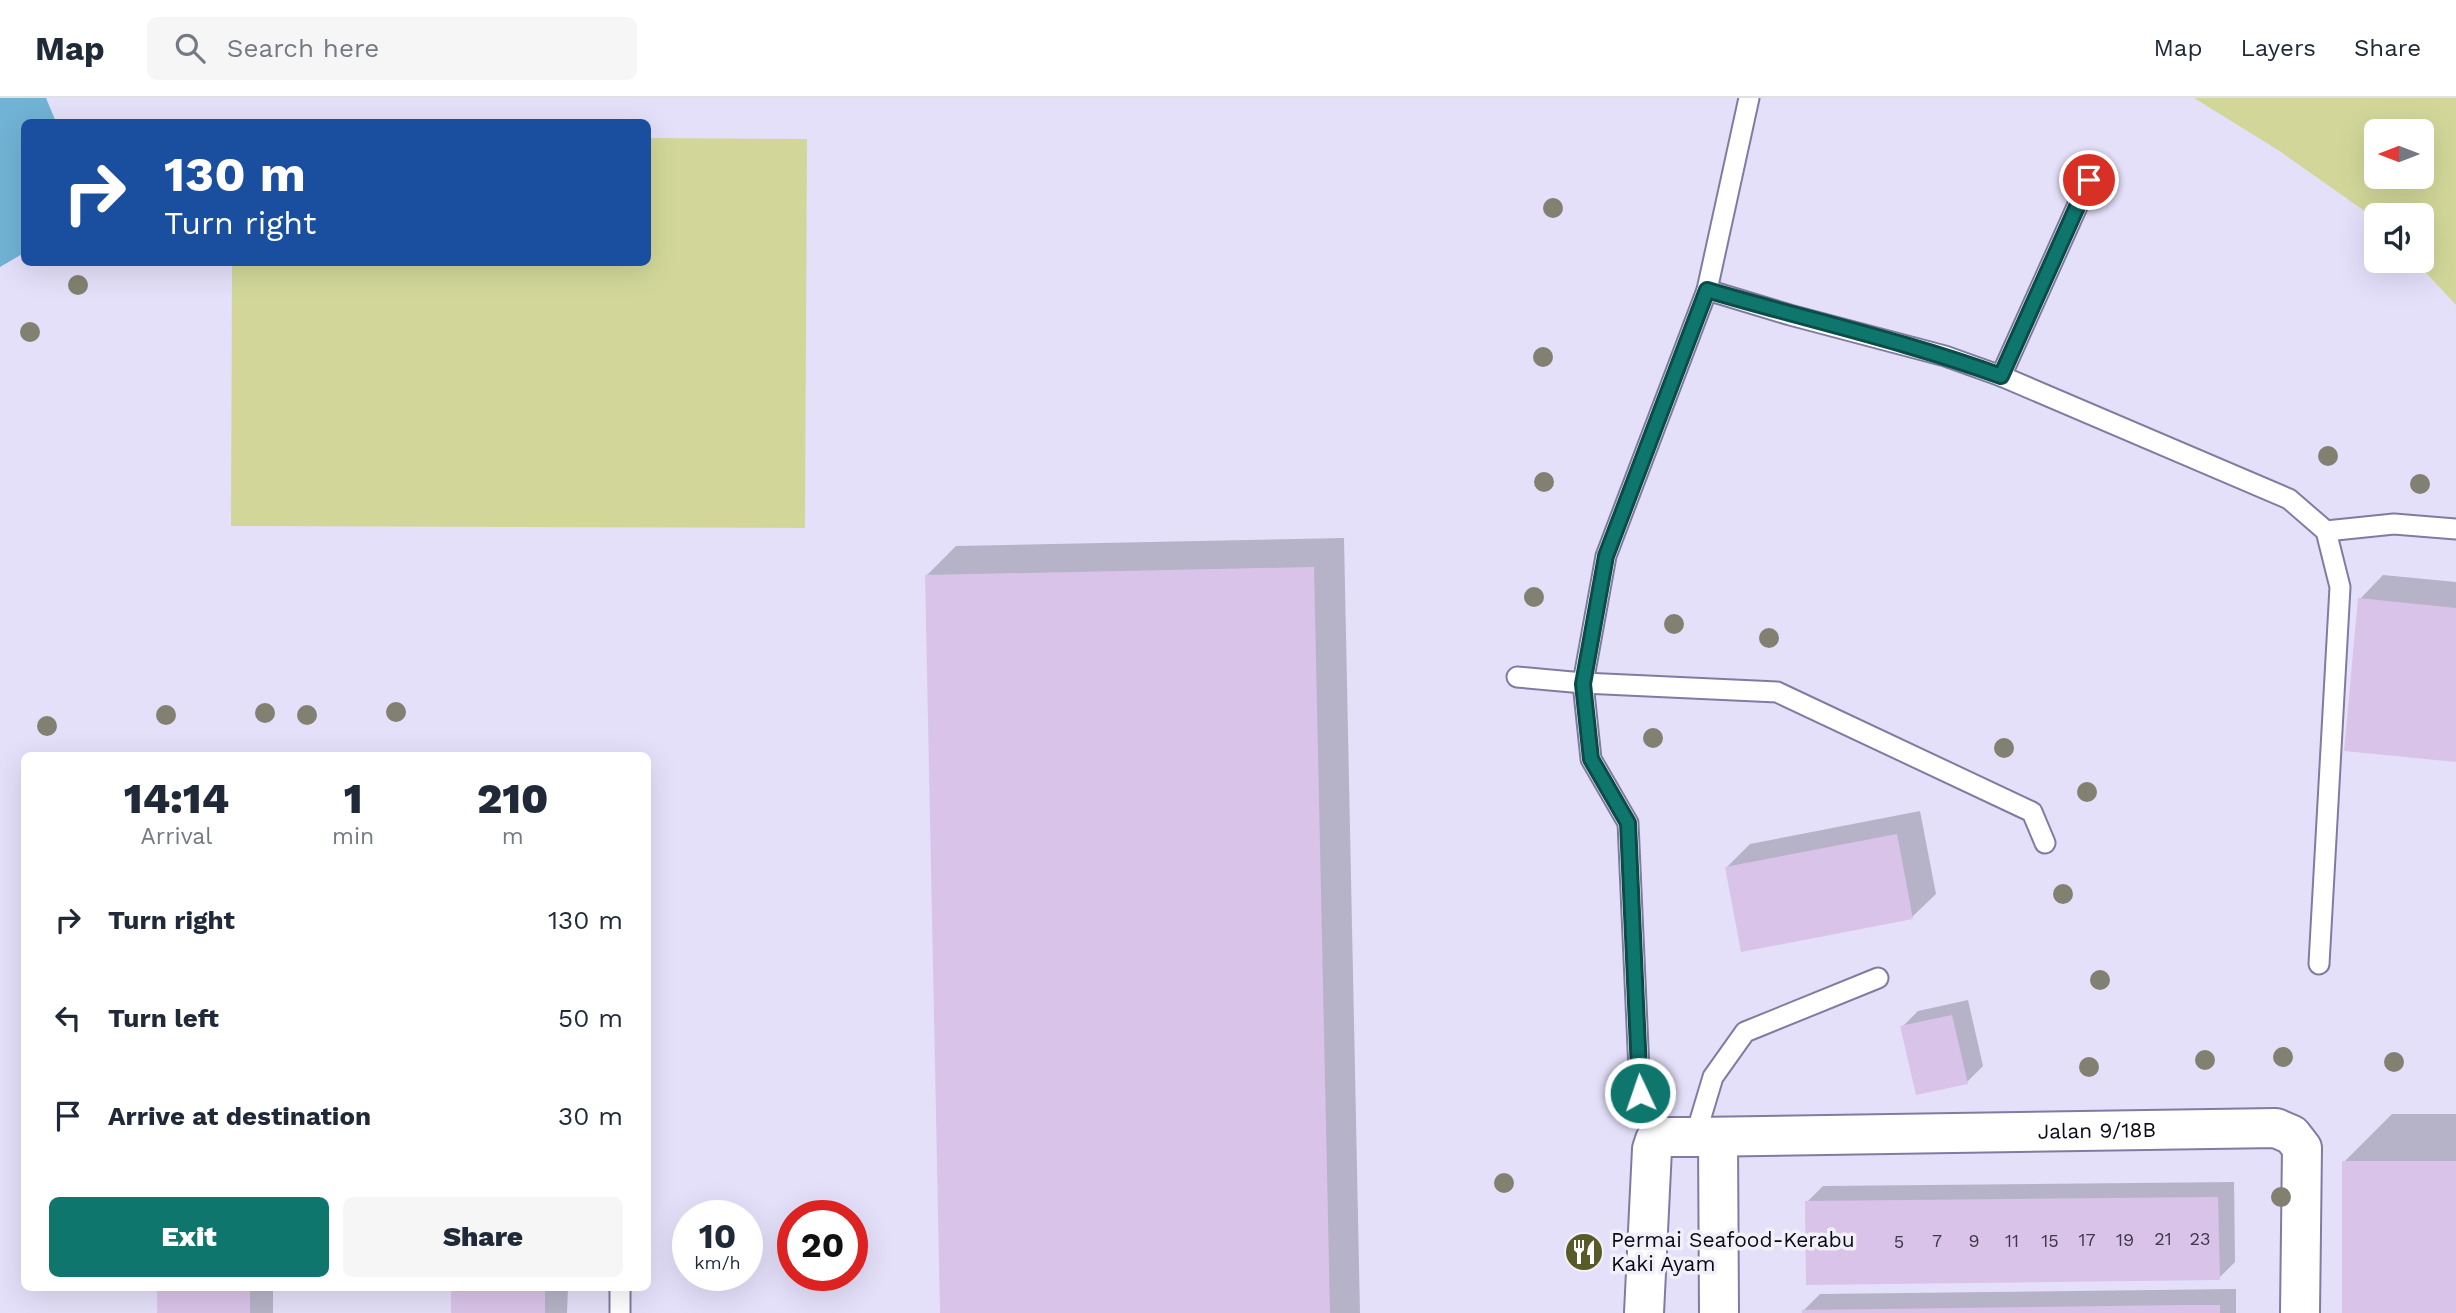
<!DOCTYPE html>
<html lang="en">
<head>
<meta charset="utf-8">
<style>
  :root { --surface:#fff; --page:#f6f6f7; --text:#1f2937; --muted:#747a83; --line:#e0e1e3; --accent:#0f766e }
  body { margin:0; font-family:"Work Sans",sans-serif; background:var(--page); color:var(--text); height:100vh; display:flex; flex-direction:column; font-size:26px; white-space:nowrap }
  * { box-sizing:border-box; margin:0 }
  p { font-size:23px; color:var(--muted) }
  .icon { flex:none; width:38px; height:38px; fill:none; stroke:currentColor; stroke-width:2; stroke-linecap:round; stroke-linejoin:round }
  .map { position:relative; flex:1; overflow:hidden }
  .panel { position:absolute; left:21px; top:654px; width:630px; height:539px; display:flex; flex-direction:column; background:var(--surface); border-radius:10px; box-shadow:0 7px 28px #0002 }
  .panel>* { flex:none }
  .top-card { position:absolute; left:21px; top:21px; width:630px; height:147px; border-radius:10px; box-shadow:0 7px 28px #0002; background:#1a4fa0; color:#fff; overflow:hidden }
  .needle { width:46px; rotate:270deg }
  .controls { position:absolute; left:2364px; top:21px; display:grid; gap:14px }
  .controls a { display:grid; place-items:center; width:70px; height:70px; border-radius:10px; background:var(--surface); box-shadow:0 7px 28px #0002; font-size:35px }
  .speed { position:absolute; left:672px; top:1102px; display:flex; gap:14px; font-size:35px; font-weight:700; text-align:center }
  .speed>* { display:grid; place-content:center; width:91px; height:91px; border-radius:50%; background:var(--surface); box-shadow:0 7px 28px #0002; line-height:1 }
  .speed small { font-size:18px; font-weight:400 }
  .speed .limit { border:10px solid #d22; background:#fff; color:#111 }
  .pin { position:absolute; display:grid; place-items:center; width:60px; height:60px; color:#fff; margin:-30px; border:4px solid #fff; border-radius:50%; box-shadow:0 2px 7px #0007 }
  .me { position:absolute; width:77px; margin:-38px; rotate:357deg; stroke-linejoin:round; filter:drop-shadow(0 0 5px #0008) }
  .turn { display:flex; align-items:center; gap:24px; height:147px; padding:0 28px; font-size:32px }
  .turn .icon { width:91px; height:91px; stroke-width:2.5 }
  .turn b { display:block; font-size:49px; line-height:60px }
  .eta { display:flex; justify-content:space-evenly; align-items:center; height:119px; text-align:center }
  .eta b { font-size:42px; font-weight:800; line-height:49px }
  .cta { display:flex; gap:14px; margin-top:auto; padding:14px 28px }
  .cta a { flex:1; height:80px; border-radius:10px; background:var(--accent); color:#fff; font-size:28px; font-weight:800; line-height:80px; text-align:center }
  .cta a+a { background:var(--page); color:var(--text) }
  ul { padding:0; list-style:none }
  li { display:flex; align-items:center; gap:21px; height:98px; padding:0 28px }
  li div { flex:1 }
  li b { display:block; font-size:26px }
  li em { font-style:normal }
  header { display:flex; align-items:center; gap:42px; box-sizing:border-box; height:98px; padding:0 35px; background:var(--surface); border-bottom:2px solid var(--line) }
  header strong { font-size:33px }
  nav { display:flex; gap:38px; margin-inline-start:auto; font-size:24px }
  .search { width:490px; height:63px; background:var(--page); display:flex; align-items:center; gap:18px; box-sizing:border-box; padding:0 24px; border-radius:10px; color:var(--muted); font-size:26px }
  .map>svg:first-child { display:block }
</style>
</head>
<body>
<header>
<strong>Map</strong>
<div class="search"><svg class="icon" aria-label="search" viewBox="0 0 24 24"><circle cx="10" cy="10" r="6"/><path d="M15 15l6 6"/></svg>Search here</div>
<nav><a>Map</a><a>Layers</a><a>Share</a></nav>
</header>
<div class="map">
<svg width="2456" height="1215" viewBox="0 0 2456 1215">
  <rect width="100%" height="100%" fill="#e4e0fa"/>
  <g fill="#d2d799" fill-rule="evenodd">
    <path d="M2194,0H2456V207L2415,163H2422V117H2376V121L2278,52ZM2376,33H2422V79H2376Z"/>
    <polygon points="648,40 807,41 805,430 231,428 232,165 648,164"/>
  </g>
  <polygon fill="#71b3d5" points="0,0 46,0 56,24 24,24 24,155 0,169"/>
  <g fill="#0003">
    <polygon points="1344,440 1360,1215 942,1215 926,478 956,448"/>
    <polygon points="2383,477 2456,484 2456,662 2360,501"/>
    <polygon points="1920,713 1936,796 1912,819 1727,769 1750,746"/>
    <polygon points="1968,902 1983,968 1967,984 1902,929 1918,913"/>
    <polygon points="2392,1016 2456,1016 2456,1215 2344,1215 2344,1064"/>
    <polygon points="2234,1084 2235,1164 2219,1180 1807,1104 1823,1088"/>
    <rect x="160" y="1190" width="113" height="25"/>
    <polygon points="453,1190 568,1190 567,1215 453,1215"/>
    <polygon points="2236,1191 2236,1215 1804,1215 1804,1212 1820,1196"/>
  </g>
  <g fill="#dac3e9">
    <polygon points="1314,469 1330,1215 940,1215 925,477"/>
    <polygon points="2358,500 2456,510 2456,664 2344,653"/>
    <polygon points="1897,736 1913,821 1741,854 1725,769"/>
    <polygon points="1952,917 1968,986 1916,997 1900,928"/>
    <rect x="2342" y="1063" width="114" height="152"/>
    <polygon points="2218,1099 2220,1182 1806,1187 1805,1103"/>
    <rect x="157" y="1190" width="93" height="25"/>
    <rect x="451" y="1190" width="94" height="25"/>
    <polygon points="2183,1207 2220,1207 2220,1215 1802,1215 1802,1212"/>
  </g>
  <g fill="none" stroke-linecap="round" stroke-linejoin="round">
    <defs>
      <g id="service">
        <polyline points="1707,192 1749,0"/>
        <polyline points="2001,278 2089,82"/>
        <polyline points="2326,433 2394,426 2456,431"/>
        <polyline points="1517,579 1583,585 1777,594 2032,714 2045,745"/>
        <polyline points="1695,1039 1713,979 1745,934 1878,880"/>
        <polyline points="1655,1042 1640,995 1628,725 1591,661 1583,585 1606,458 1707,192 1790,217 1945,258 2001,278 2289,401 2326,433 2340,489 2319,866"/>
        <polyline points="620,1215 620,1190"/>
      </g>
      <g id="minor">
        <polyline points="1718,1039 1719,1215"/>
        <path id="s1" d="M1644,1215L1652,1051L1655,1042L1665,1039H1695L2276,1030L2292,1037L2302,1050L2300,1215"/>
      </g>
    </defs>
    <use href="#service" stroke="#817ba1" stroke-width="23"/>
    <use href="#minor" stroke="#817ba1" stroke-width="42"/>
    <use href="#service" stroke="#fff" stroke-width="19"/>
    <use href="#minor" stroke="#fff" stroke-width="38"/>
  </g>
  <g fill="#828171">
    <circle cx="1553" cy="110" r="10"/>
    <circle cx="78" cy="187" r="10"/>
    <circle cx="30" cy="234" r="10"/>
    <circle cx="1543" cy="259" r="10"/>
    <circle cx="2328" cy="358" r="10"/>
    <circle cx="1544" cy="384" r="10"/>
    <circle cx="2420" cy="386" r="10"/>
    <circle cx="1534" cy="499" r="10"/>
    <circle cx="1674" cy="526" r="10"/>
    <circle cx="1769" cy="540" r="10"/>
    <circle cx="396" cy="614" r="10"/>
    <circle cx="265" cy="615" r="10"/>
    <circle cx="166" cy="617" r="10"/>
    <circle cx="307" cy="617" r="10"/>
    <circle cx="47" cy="628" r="10"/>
    <circle cx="1653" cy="640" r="10"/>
    <circle cx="2004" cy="650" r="10"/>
    <circle cx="2087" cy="694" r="10"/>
    <circle cx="2063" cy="796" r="10"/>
    <circle cx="2100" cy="882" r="10"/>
    <circle cx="2283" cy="959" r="10"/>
    <circle cx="2205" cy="962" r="10"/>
    <circle cx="2394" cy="964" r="10"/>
    <circle cx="2089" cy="969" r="10"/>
    <circle cx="1504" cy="1085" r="10"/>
    <circle cx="2281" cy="1099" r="10"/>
  </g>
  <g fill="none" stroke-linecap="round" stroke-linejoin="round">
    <defs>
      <path id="route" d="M1640,995L1628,725L1591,661L1583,586L1606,458L1707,192C1805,221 1905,243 2001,278L2089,82"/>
    </defs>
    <use href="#route" stroke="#0a4d48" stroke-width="18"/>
    <use href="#route" stroke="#0f766e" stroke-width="12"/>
  </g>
  <defs>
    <symbol id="restaurant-disc" viewBox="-11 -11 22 22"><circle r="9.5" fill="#585a28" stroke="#f1f0f9"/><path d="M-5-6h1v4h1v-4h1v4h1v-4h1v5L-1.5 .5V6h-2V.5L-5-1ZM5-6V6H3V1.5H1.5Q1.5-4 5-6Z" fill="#fff"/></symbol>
  </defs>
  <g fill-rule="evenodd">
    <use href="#restaurant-disc" x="1562" y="1132" width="44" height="44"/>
  </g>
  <g text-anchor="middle" stroke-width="7" stroke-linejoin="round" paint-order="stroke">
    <g font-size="18" fill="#40384c">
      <text x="2163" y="1147">21</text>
      <text x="2200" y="1147">23</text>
      <text x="2087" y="1148">17</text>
      <text x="2125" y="1148">19</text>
      <text x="1937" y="1149">7</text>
      <text x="1974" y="1149">9</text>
      <text x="2012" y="1149">11</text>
      <text x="2050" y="1149">15</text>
      <text x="1899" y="1150">5</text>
    </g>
    <g font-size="21" fill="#0c0a17" stroke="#f1f0f9">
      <text dy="7" stroke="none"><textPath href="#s1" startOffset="616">Jalan 9/18B</textPath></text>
    </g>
    <g font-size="21" fill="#0c0a17" stroke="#f1f0f9" text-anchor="start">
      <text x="1611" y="1149">Permai Seafood-Kerabu<tspan x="1611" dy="24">Kaki Ayam</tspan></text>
    </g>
  </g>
</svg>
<div class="controls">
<a><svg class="needle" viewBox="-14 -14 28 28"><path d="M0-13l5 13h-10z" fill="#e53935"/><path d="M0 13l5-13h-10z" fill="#747a83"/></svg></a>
<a><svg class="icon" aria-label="sound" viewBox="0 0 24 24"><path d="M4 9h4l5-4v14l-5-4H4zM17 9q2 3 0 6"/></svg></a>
</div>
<div class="speed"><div>10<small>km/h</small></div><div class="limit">20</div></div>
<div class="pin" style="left:2089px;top:82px;background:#d93025"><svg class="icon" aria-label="arrive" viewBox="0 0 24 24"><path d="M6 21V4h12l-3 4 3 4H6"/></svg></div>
<svg class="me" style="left:1640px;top:995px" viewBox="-20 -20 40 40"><circle r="17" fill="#0f766e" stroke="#fff" stroke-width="3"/><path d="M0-11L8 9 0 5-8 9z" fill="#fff"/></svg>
<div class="top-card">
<div class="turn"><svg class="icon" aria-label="right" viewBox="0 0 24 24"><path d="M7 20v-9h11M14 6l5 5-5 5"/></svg><div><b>130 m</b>Turn right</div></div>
</div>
<section class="panel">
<div class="eta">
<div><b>14:14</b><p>Arrival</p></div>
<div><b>1</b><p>min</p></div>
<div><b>210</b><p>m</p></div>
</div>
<ul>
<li><svg class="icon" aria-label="right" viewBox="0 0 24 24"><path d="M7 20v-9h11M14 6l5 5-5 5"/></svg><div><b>Turn right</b></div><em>130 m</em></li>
<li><svg class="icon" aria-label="left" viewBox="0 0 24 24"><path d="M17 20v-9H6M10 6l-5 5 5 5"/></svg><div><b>Turn left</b></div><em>50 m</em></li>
<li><svg class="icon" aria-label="arrive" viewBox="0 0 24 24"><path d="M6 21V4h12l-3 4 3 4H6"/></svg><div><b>Arrive at destination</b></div><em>30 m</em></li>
</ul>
<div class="cta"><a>Exit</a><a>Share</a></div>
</section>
</div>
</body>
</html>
